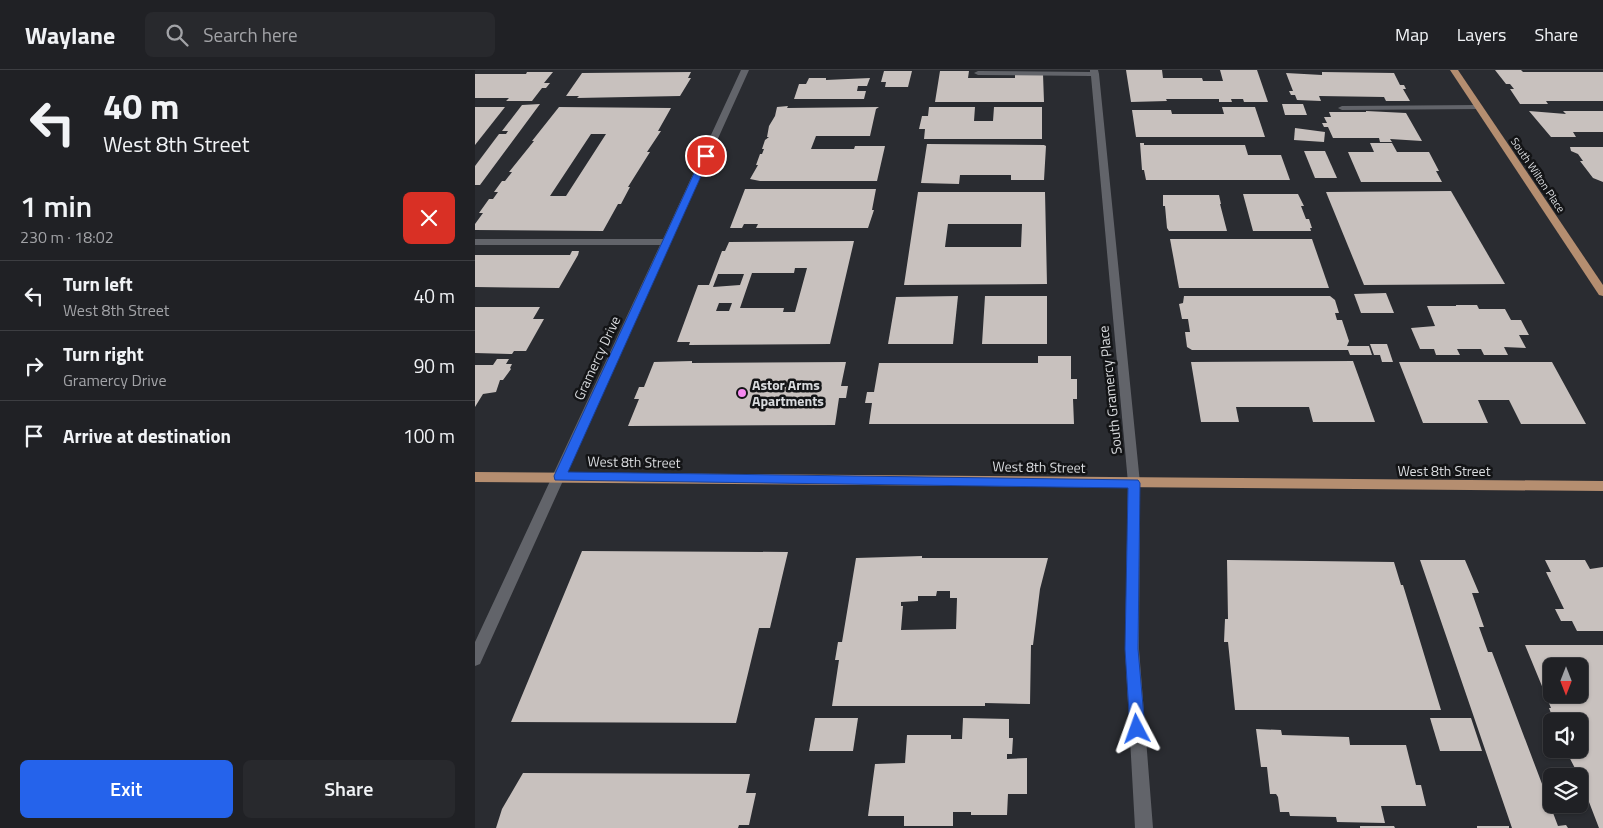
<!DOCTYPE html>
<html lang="en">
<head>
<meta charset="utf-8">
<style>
  :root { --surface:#202125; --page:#28292d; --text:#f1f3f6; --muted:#a2a3a7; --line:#3d3e42; --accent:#2563eb }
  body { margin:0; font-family:"Titillium Web",sans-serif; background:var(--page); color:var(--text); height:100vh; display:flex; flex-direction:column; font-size:19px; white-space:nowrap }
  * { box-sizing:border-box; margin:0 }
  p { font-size:16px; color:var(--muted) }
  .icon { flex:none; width:28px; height:28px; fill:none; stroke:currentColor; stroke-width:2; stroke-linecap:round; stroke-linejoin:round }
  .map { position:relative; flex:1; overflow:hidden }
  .panel { display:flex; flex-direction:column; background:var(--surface); width:475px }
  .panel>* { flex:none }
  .hud { background:#202125; color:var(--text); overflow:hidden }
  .needle { width:32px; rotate:180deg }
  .tools { position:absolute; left:1068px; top:588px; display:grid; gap:10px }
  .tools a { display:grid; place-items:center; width:45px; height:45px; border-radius:8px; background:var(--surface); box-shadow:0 1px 4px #0004,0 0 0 1px var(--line); font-size:25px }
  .pin { position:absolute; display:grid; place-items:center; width:42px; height:42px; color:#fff; margin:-21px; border:2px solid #fff; border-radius:50%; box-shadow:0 1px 5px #0007 }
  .me { position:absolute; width:55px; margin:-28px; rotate:356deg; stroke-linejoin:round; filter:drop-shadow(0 0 4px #0008) }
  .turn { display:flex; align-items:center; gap:18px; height:105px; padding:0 20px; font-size:22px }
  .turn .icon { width:65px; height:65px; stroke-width:2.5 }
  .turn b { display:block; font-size:35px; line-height:42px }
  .round { display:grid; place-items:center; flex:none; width:52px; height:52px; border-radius:8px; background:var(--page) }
  .headline { display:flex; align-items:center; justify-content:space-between; height:85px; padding:0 20px }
  h1 { font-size:30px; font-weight:600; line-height:38px }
  .primary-button { display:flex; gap:10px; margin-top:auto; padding:10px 20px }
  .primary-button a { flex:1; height:58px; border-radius:8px; background:var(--accent); color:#fff; font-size:20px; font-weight:600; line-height:58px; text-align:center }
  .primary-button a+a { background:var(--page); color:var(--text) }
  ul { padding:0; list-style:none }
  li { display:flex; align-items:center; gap:15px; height:70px; padding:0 20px; border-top:1px solid var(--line) }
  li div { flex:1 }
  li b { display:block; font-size:19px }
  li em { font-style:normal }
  header { display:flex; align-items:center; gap:30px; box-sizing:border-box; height:70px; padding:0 25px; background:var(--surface); border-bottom:1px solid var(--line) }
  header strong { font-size:24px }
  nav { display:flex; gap:28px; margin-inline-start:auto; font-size:18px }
  .search { width:350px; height:45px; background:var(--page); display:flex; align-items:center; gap:12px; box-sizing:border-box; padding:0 18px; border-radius:8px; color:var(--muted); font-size:19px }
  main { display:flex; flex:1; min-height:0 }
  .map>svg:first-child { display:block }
</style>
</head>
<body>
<header>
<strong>Waylane</strong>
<div class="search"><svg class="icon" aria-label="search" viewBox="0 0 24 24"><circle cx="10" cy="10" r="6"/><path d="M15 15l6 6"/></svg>Search here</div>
<nav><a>Map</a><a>Layers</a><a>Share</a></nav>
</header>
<main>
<section class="panel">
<div class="hud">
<div class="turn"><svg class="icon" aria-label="left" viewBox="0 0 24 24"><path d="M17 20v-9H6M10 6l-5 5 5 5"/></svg><div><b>40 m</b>West 8th Street</div></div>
</div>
<div class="headline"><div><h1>1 min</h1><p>230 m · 18:02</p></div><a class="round" style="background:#d93025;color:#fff"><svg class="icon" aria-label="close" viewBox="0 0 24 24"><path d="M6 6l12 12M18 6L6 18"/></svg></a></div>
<ul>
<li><svg class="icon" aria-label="left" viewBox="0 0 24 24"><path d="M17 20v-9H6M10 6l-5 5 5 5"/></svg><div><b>Turn left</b><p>West 8th Street</p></div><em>40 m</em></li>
<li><svg class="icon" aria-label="right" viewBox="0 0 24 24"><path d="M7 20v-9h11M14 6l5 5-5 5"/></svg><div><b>Turn right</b><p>Gramercy Drive</p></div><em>90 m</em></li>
<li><svg class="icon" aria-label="arrive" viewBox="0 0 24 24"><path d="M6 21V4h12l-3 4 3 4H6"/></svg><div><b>Arrive at destination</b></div><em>100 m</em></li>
</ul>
<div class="primary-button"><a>Exit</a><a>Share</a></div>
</section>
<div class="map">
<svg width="1128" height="758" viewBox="0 0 1128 758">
  <rect width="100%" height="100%" fill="#2a2c31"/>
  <g fill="#c8c1be" fill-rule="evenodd">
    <polygon points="651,0 687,0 688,8 727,8 728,11 748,11 745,0 782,0 793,32 769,32 768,29 756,29 757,32 744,32 744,29 691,29 692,31 656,32"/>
    <polygon points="1020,0 1046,0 1048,2 1128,2 1128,31 1071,31 1073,34 1045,34 1035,19 1039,19 1035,14 1031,14"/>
    <polygon points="409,1 437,1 433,17 410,17 411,12 406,12"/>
    <polygon points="465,1 494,1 493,8 540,8 540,4 568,4 569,32 460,32"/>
    <polygon points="52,2 78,2 69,13 75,13 71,18 67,18 57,31 31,31 34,28 0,28 0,4 51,4"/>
    <polygon points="216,2 213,8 216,8 205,26 102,28 104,26 91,26 107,3"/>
    <polygon points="847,2 919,3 925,15 929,15 931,19 928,19 935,31 911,31 909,27 844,26 846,31 822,30 820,25 816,25 814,21 818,21 811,3 847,5"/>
    <polygon points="334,8 351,8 351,10 395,8 392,16 383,16 382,21 391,21 389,29 319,29 324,14 331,14"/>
    <polygon points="65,34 5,115 0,115 0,96 24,64 31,64 33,61 27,61 47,35"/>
    <polygon points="807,34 828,34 832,45 810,45"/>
    <polygon points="313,36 312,38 404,37 401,39 395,66 341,66 336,79 379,79 380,76 410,76 402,111 285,111 275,109 283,95 281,95 285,84 287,84 289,79 287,79 290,70 294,67 292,67 294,56 300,46 302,37"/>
    <polygon points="0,37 30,37 0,75"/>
    <path d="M84,37L196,38L183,61H186L172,82H175L153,117H155L146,134H143L128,161L0,160V154L8,143H4L14,129H18L23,122H19L27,111H30L37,102H34L59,71H57ZM116,64H131L91,126H75Z"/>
    <polygon points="454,37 500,37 499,51 518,51 519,37 567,37 567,69 449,69 450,59 444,59 447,46 453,46"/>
    <polygon points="747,37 780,37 790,67 661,67 657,40 696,40 697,44 749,44"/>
    <polygon points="891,41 931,43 947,71 915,69 917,72 905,72 904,68 858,68 853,57 849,57 847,53 852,53 849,47 856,47 854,42 891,42"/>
    <polygon points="1054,41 1091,44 1088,41 1128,41 1128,62 1098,62 1101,67 1076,67"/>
    <polygon points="820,58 850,62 849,72 819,70"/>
    <polygon points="665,73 669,73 669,75 770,75 773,85 806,85 815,110 671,110 669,100 667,100"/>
    <polygon points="895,73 917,73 922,82 954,82 964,101 961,101 967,112 886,112 873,82 899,82"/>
    <polygon points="452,74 569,75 571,76 569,110 536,110 536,105 485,105 484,114 446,113"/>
    <polygon points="1095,77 1128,77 1128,112 1118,108 1105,91 1108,91 1103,84 1096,81"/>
    <polygon points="829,81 850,81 862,108 840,108"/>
    <polygon points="270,119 401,119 397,140 399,140 393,158 281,158 283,154 269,154 267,158 255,158"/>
    <polygon points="976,121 1030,214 889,215 851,122"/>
    <path d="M443,122H570L572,214L429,215ZM473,154H547L546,177H470Z"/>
    <polygon points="768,124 823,124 829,136 826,136 831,149 834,149 837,158 835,158 836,161 778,161"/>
    <polygon points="688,125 744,125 746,134 745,134 752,161 694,161 692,158 690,136 688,136"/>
    <polygon points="695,169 837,169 854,218 704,218"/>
    <path d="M379,171L355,274L214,275L215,272H202L223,215H234L247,181H250L254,172ZM320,198H332L320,242H308L309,238H265L277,203H319ZM243,204H269L265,215L238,217ZM244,233H257L254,241H241Z"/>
    <polygon points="97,181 104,181 103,185 84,218 0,217 0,185 95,185"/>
    <polygon points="911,223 919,243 886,243 879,224"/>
    <polygon points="483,226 478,274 413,274 421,227"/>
    <polygon points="510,226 572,226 572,274 507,274"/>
    <polygon points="709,226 855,226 860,230 864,243 860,243 862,250 867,250 874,271 872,276 894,276 897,285 875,285 873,280 717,280 712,277 710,262 715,262 713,249 707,249 704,234 708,233"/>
    <polygon points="981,235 1002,235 1004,239 1030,239 1036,250 1046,250 1054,265 1044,265 1051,278 1029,277 1033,285 1009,285 1006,279 982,279 985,285 961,285 959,279 945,279 936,258 960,256 952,236 981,236"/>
    <polygon points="0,237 65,237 58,249 69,249 51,281 39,281 37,284 0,283"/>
    <polygon points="895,274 912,274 918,292 907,292 905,285 899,285"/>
    <polygon points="563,286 596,286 596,309 602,309 602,329 598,329 599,354 394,354 397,333 390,333 392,322 399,322 404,293 563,293"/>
    <polygon points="22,289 34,289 31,294 37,294 35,298 36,299 28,310 25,310 21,322 8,324 0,337 0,295 18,295"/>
    <polygon points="217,291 217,293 371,292 366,316 373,316 371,328 364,328 360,355 153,356 164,329 159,329 164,317 169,317 179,292"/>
    <polygon points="878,291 900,352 838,352 834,337 761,337 764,352 726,352 716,292"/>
    <polygon points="924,292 1077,292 1111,354 1046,354 1034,330 1003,330 1013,353 948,353"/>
    <polygon points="107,481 313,482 295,558 284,558 261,653 36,652"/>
    <path d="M447,486V488H573L565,519L558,575H556L555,634L510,633V636H357L364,590H360L363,572H367L381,488ZM462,521H475V528H482L481,559L426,560L428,536H426V532L443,531V526H461Z"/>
    <polygon points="752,490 919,492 926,515 928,515 966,640 760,640 753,572 749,572 750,549 753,549"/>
    <polygon points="945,490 990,490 1004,523 997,523 1009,557 1004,557 1013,582 1017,582 1083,756 1091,755 1093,758 1037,758"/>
    <polygon points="1070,490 1110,490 1115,499 1128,497 1128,561 1102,561 1097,551 1086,551 1080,539 1089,539 1071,502 1076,502"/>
    <path d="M1050,575H1128V758H1124L1104,706L1090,679H1104V651H1079L1074,638H1076ZM1076,596H1104V624H1076Z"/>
    <polygon points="340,648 383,648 378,681 334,681"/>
    <polygon points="488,648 534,649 534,668 538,668 537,684 532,684 532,689 552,688 552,724 533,724 532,745 496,745 496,742 478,742 478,756 429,756 429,746 393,746 400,694 430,693 432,665 476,665 476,669 487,669"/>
    <polygon points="955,648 996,648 1007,681 965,681"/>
    <polygon points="781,659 806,660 807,665 874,667 875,675 931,675 941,715 946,715 951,736 906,736 910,753 862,752 861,747 815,746 814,742 805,742 803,727 801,724 795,724 792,697 786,697"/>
    <polygon points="48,703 275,704 271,723 281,723 274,755 264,755 263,758 21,758 27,739"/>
    <polygon points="885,756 919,756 920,758 885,758"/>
    <rect x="1002" y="756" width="32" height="2"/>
  </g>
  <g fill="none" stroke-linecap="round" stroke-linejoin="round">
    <g fill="#62646a" fill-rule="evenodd">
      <polygon points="266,0 274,0 5,594 0,596 0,572 185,175 0,175 0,169 188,169"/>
      <polygon points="615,0 623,0 624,4 665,413 664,579 678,758 660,758 650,579 653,413 616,6 503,5 499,3 503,1 615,2"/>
      <polygon points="1003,35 1007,37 1006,39 867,40 863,38 867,36"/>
    </g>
    <g fill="#b58e70" fill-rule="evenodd">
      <polygon points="975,0 983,0 1128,215 1128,226 1124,225"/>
      <polygon points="0,402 1128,411 1128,421 0,412"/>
    </g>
  </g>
  <polygon fill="#2563eb" stroke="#184099" points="231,84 235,86 93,402 663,410 665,413 663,579 670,659 667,664 662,666 657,664 655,659 650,579 653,418 80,410 79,406 227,86"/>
  <circle fill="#f589ef" stroke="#131416" stroke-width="2" cx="267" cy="323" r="5"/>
  <g text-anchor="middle" stroke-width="5" stroke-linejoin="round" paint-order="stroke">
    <g font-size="11" fill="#d9dbde" stroke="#131416">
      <text transform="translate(1063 105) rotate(56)" y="4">South Wilton Place</text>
    </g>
    <g font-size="14" fill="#d9dbde" stroke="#131416">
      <text transform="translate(122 288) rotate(-65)" y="5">Gramercy Drive</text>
      <text transform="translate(635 320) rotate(-96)" y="5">South Gramercy Place</text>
      <text transform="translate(159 392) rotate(1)" y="5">West 8th Street</text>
      <text transform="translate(564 397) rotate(1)" y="5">West 8th Street</text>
      <text x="969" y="406">West 8th Street</text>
    </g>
    <g font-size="14" font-weight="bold" fill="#d9dbde" stroke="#131416" text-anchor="start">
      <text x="277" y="320">Astor Arms<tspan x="277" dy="16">Apartments</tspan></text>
    </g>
  </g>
</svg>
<div class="tools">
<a><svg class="needle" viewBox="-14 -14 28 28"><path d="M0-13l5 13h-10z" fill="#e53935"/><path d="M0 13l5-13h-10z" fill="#a2a3a7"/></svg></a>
<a><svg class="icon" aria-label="sound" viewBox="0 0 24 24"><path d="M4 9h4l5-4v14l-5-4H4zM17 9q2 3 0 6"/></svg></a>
<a><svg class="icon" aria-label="layers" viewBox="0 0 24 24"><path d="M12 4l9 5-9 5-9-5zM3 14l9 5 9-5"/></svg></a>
</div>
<div class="pin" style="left:231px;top:86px;background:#d93025"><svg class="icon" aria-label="arrive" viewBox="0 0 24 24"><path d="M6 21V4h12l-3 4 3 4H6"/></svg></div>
<svg class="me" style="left:662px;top:659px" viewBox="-20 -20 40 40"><path d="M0-17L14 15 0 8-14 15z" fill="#2563eb" stroke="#fff" stroke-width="4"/></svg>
</div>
</main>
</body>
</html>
